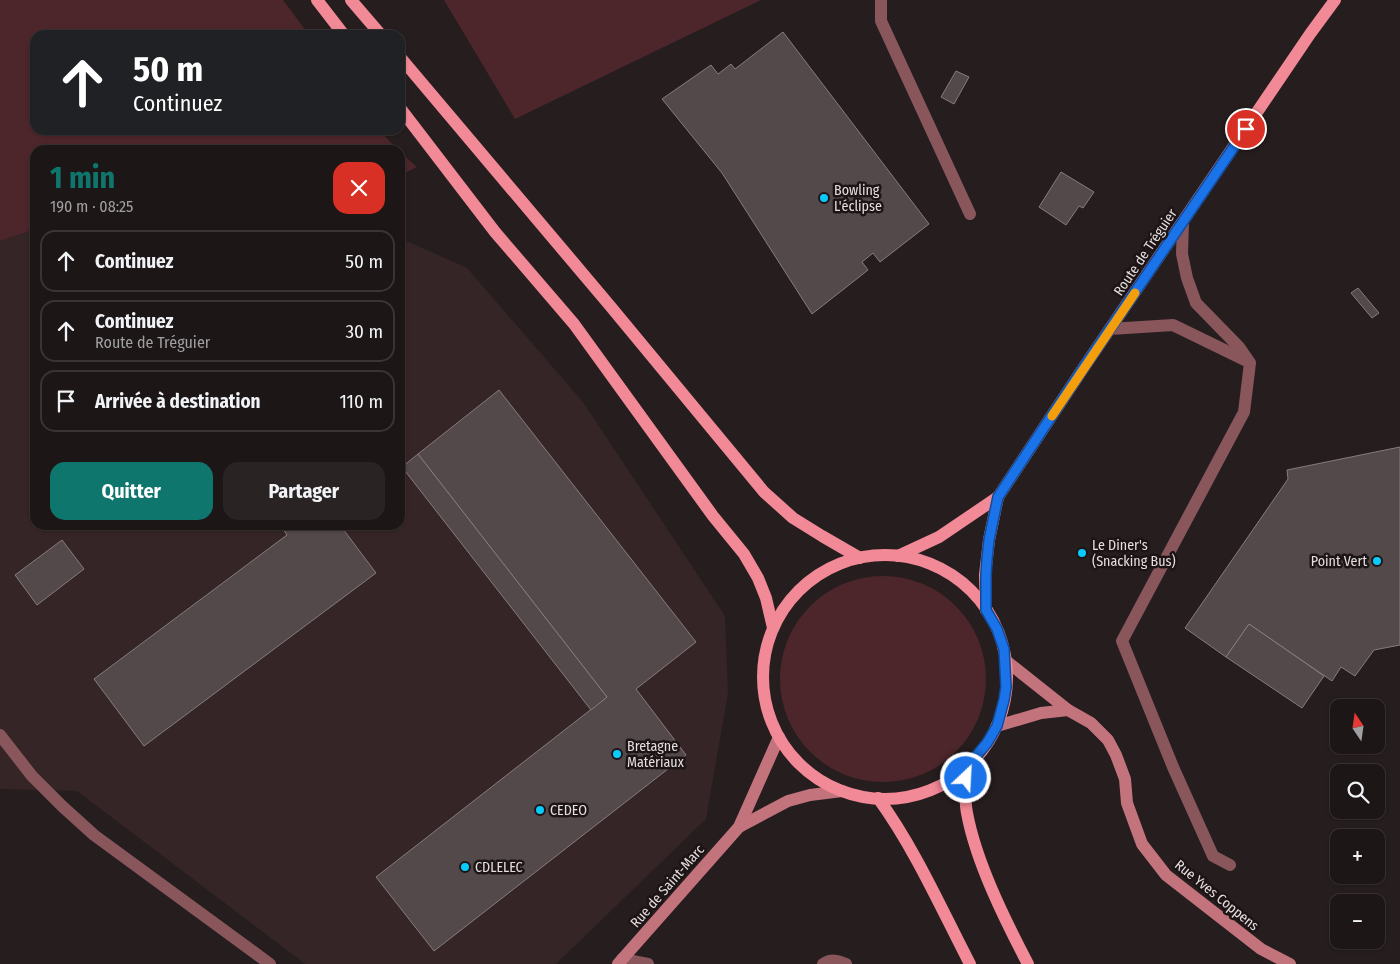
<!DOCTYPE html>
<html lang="fr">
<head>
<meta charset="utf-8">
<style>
  :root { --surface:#1c1616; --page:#292323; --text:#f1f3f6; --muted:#a09fa1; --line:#3a3535; --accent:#0f766e }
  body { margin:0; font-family:"Fira Sans Condensed",sans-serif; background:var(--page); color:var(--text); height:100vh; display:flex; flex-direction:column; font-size:19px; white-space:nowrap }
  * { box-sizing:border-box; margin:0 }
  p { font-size:16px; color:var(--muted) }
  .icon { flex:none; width:28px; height:28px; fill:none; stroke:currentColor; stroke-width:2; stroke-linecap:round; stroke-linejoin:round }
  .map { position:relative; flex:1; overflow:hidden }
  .panel { position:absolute; left:30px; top:145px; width:375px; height:385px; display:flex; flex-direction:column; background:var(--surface); border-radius:15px; box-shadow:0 1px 4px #0004,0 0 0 1px var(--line) }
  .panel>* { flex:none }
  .banner { position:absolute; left:30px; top:30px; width:375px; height:105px; border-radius:15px; box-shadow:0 1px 4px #0004,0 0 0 1px var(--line); background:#202124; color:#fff; overflow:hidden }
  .needle { width:32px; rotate:347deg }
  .buttons { position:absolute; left:1330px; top:699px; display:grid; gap:10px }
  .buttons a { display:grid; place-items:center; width:55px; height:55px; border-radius:10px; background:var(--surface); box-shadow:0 1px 4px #0004,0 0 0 1px var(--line); font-size:25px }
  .pin { position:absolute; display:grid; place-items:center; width:42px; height:42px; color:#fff; margin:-21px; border:2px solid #fff; border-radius:50%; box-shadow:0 1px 5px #0007 }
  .me { position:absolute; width:55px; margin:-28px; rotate:25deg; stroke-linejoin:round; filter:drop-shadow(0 0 4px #0008) }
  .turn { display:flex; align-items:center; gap:18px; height:105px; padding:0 20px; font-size:22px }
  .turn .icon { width:65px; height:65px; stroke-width:2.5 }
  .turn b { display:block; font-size:35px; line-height:42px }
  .round { display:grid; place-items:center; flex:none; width:52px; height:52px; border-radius:15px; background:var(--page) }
  .overview { display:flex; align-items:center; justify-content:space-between; height:85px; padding:0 20px }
  h1 { font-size:30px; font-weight:700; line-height:38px; color:var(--accent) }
  .action { display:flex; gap:10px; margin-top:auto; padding:10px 20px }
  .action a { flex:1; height:58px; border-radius:15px; background:var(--accent); color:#fff; font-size:20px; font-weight:700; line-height:58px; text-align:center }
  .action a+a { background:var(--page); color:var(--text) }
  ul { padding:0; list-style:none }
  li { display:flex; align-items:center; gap:15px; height:62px; margin:0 10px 8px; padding:0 10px; border:2px solid var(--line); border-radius:15px }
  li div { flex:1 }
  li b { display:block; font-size:19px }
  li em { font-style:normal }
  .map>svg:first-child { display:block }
</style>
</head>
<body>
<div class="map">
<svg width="1400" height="964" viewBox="0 0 1400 964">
  <rect width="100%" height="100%" fill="#261d1e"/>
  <polygon fill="#352526" points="35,229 35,525 400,525 400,238 467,268 583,402 725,616 728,693 706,819 556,964 305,964 77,791 0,789 0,241"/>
  <g fill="#4d262b">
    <polygon points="0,0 283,0 309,35 35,35 35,130 379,130 398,150 35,150 35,229 0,241"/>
    <polygon points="444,0 761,0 515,119"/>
    <polygon points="400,152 417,167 400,175"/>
    <circle cx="883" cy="679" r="103"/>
  </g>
  <g fill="#54494a" stroke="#877c7d">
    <polygon points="783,32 929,224 880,262 873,253 862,262 868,270 812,314 722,173 662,99 711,65 718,74 731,64 735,69"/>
    <polygon points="956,71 969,77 954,104 941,97"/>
    <polygon points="1061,172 1094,192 1083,208 1079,206 1066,225 1039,207"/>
    <polygon points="1358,288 1379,313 1372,318 1351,293"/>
    <polygon points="499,390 696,642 636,689 686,755 434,951 376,877 607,697 418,454"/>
    <polygon points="1400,447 1400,645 1374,650 1355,676 1341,667 1332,681 1249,624 1226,657 1185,628 1288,479 1287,470"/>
    <polygon points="418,454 607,697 591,710 402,467"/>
    <polygon points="280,525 340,525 376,573 144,746 94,679 287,535"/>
    <polygon points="62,540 84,569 37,605 15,575"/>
    <polygon points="1249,624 1324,676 1302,708 1226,657"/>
  </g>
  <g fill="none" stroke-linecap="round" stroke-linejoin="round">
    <g stroke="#88565b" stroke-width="12">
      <polyline points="1183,223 1182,254 1187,278 1196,303 1239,347 1250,363 1244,412 1122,641 1173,767 1213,856 1230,865"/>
      <polyline points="1110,329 1173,325 1247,361"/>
      <polyline points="0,735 32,776 62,806 94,835 270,964"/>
      <polyline points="622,959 648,964"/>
      <path d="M823,964C831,959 837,960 846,964"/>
    </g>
    <polyline stroke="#88565b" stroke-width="12" points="881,0 881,21 970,214"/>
    <g stroke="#c3737c" stroke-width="12">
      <polyline points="1005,660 1068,710 1091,723 1108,740 1116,755 1125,779 1127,803 1142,844 1166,875 1261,949 1290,964"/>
      <polyline points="997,726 1041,713 1068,710"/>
      <polyline points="739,827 788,801 810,795 842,791"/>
      <polyline points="618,964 739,827 779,737"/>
    </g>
    <g stroke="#f28996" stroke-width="12">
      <polyline points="317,0 344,35"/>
      <polyline points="351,0 381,35"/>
      <polyline points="400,57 611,307 764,492 793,518 822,536 860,558"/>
      <polyline points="400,108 495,232 574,324 713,516 744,554 758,578 766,598 773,628"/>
      <circle cx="885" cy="677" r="122"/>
      <polyline points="898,556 939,537 998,497"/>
      <polyline points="986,610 985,575 989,540 998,497 1082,370 1310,34 1335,0"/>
      <path d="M967,767C966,782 964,798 967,813C976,862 1005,920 1028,964"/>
      <path d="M878,798C915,849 941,908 970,964"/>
    </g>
  </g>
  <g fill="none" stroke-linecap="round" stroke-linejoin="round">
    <defs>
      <polyline id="route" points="966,778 967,767 987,743 997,726 1004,700 1006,687 1004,649 997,629 986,610 986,575 987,559 989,540 998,497 1082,370 1246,129"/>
    </defs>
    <use href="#route" stroke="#114b97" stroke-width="12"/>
    <use href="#route" stroke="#1a73e8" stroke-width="9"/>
    <polyline stroke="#f59e0b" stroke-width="9" points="1052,416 1135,293"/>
  </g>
  <g fill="#09cafa" stroke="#1d1415" stroke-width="2">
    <circle cx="824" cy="198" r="5"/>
    <circle cx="1082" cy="553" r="5"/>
    <circle cx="1377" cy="561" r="5"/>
    <circle cx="617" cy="754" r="5"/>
    <circle cx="540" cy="810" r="5"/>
    <circle cx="465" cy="867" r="5"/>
  </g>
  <g text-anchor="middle" stroke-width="5" stroke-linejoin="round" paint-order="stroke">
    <g font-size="14" fill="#e5dfdf" stroke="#1d1415" text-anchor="start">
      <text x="834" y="195">Bowling<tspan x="834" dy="16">L'éclipse</tspan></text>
      <text x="1092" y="550">Le Diner's<tspan x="1092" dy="16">(Snacking Bus)</tspan></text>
      <text x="1367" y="566" text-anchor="end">Point Vert</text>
      <text x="627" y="751">Bretagne<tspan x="627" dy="16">Matériaux</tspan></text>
      <text x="550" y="815">CEDEO</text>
      <text x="475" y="872">CDLELEC</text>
    </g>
    <g font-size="14" fill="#e5dfdf" stroke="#1d1415">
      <text transform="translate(1145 252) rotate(-56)" y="5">Route de Tréguier</text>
      <text transform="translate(667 886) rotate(-49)" y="5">Rue de Saint-Marc</text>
      <text transform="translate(1217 895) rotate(39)" y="5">Rue Yves Coppens</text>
    </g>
  </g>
</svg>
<div class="buttons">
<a><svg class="needle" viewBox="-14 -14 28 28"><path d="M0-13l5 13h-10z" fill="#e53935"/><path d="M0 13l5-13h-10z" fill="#a09fa1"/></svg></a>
<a><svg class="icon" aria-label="search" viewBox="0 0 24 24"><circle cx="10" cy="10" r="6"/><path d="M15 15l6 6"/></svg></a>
<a>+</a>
<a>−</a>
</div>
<div class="pin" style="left:1246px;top:129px;background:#d93025"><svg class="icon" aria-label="arrive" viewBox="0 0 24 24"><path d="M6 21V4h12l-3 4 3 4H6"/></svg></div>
<svg class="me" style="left:966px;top:778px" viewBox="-20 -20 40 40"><circle r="17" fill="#1a73e8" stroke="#fff" stroke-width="3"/><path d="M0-11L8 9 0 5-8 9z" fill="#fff"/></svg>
<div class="banner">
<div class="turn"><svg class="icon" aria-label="ahead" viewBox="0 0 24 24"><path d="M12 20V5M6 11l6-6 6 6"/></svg><div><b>50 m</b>Continuez</div></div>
</div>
<section class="panel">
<div class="overview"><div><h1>1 min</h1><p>190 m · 08:25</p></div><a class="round" style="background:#d93025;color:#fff"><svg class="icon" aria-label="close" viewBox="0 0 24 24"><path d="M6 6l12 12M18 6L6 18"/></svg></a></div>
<ul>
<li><svg class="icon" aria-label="ahead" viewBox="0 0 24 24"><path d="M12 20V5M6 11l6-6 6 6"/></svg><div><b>Continuez</b></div><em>50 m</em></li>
<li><svg class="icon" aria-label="ahead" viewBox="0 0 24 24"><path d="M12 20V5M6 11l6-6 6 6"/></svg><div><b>Continuez</b><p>Route de Tréguier</p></div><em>30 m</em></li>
<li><svg class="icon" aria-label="arrive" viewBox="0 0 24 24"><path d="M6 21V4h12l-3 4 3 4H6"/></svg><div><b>Arrivée à destination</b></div><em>110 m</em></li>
</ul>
<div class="action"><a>Quitter</a><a>Partager</a></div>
</section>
</div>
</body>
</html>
